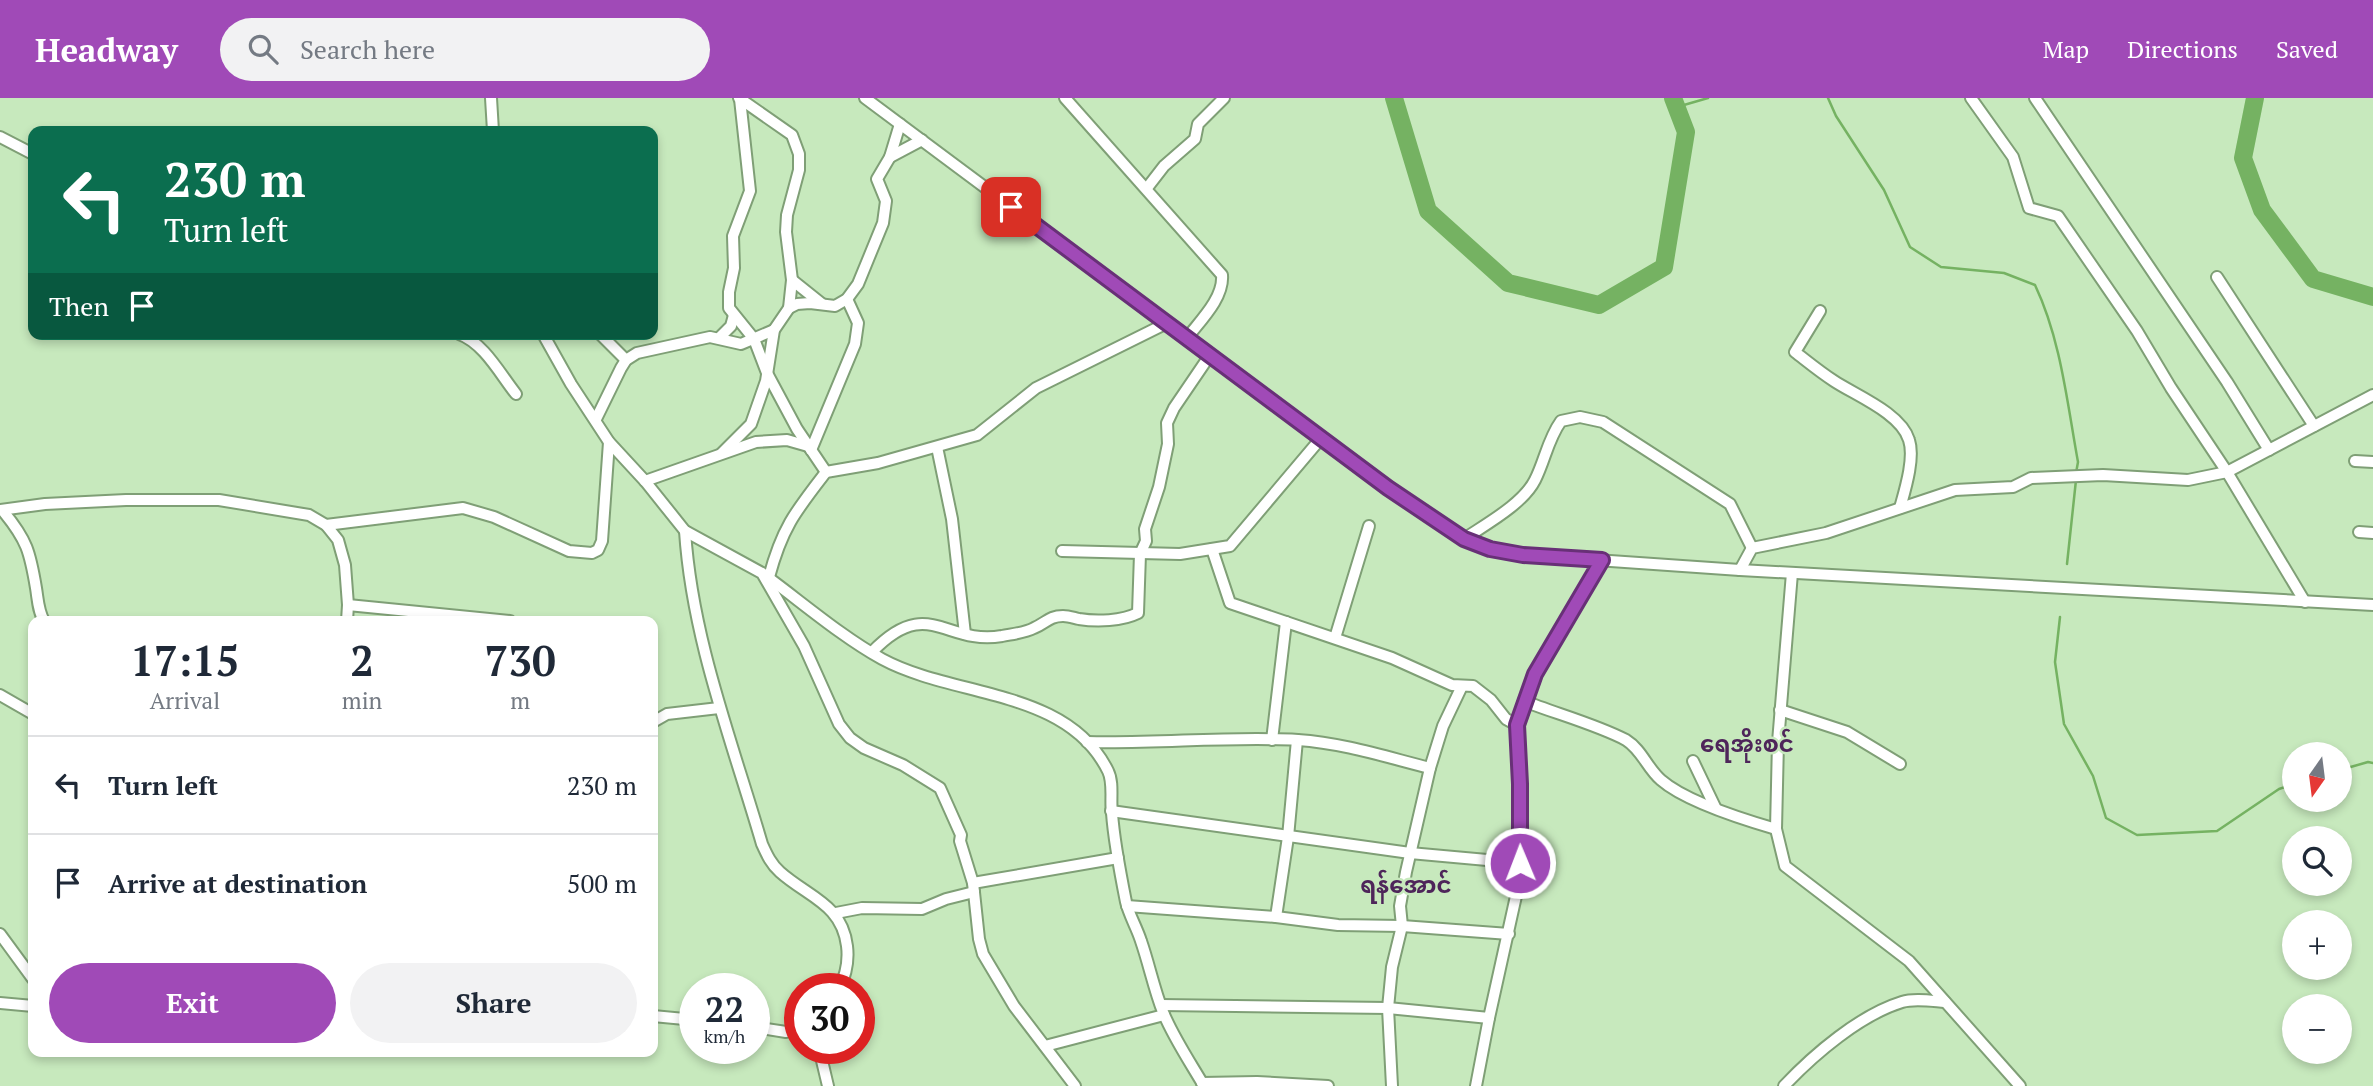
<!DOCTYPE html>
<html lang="en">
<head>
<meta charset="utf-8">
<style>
  :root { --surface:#fff; --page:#f2f2f3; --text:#1f2937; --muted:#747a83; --line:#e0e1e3; --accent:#a04ab7 }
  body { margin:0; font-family:"PT Serif","Noto Sans Myanmar",serif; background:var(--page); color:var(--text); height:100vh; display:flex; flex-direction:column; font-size:26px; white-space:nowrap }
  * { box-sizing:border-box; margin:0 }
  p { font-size:23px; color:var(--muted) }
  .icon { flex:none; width:38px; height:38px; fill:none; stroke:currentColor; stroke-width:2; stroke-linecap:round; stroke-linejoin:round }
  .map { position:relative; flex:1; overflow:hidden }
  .details { position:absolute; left:28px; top:518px; width:630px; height:441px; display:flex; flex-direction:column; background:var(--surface); border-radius:14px; box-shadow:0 4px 10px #0003 }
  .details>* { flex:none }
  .hud { position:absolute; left:28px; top:28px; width:630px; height:214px; border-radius:14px; box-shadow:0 4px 10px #0003; background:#0b6e4f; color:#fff; overflow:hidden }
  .needle { width:46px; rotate:194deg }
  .controls { position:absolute; left:2282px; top:644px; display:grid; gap:14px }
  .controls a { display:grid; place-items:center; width:70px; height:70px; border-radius:50%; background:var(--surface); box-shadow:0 4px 10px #0003; font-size:35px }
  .speed { position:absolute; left:679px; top:875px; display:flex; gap:14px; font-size:35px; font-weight:700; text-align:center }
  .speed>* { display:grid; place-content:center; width:91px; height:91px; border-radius:50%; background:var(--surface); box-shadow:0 4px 10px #0003; line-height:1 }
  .speed small { font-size:18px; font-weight:400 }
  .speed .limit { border:10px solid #d22; background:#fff; color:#111 }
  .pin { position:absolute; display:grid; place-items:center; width:60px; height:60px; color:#fff; margin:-30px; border-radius:14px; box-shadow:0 4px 10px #0006 }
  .me { position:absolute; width:77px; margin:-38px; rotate:359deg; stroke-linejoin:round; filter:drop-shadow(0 0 5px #0008) }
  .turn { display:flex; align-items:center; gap:24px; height:147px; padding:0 21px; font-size:32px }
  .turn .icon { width:91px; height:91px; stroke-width:2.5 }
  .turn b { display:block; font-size:49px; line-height:60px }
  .then { display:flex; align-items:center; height:66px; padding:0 21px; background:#0003; gap:14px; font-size:26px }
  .eta { display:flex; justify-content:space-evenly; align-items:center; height:119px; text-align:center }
  .eta b { font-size:42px; font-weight:800; line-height:49px }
  .button { display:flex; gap:14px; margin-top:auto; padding:14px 21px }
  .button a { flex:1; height:80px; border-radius:42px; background:var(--accent); color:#fff; font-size:28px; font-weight:800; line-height:80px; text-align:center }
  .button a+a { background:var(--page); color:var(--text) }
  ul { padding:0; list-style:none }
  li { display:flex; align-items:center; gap:21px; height:98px; padding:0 21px; border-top:2px solid var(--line) }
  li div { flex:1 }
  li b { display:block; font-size:26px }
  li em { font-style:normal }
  header { display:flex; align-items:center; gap:42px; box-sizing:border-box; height:98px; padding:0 35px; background:var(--accent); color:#fff }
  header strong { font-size:33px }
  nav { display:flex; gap:38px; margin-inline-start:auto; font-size:24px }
  .search { width:490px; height:63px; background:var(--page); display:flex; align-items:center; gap:18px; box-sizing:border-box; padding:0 24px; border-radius:38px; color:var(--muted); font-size:26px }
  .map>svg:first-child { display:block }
</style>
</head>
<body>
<header>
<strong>Headway</strong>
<div class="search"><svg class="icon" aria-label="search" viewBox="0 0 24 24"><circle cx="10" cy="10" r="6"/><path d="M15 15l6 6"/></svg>Search here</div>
<nav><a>Map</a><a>Directions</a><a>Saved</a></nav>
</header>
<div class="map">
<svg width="2373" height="988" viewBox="0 0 2373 988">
  <rect width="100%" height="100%" fill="#c7e9bd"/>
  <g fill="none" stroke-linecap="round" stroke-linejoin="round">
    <g stroke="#75b262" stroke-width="2.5">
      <path d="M1828,0L1836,18L1884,92L1910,149L1941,169L2004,175L2035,187C2061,242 2067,304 2078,364L2076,375"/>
      <polyline points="1677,9 1708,0"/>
      <polyline points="2067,466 2076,382"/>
      <polyline points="2060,519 2055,564 2064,626 2093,678 2106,720 2137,737 2217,733 2279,691 2294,686"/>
      <polyline points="2340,672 2368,664 2373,665"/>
    </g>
    <g stroke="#75b262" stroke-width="18">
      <polyline points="1394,0 1428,113 1508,185 1599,207 1664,169 1686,34 1673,0"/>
      <polyline points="2255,0 2243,60 2262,112 2313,181 2373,199"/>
    </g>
    <defs>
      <g id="street">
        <polyline points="491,0 493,33"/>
        <polyline points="739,0 792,37 799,56 799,72 787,117 786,134 792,182 789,210"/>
        <polyline points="865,0 1388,390 1464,441 1490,451 1523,457 1740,472 2373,507"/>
        <path d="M1065,0L1222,177C1224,200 1200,223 1187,240"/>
        <polyline points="1971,0 2013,59 2029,110 2058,118 2137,233 2171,290 2227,374 2305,504"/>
        <polyline points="2035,0 2227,284 2269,352"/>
        <polyline points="740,1 750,93 733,138 734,170 729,194 729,210 754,241 767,275 797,331 826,374"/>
        <polyline points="0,39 33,56"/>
        <polyline points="890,59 922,42"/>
        <polyline points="1147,90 1164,68 1195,41 1198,26 1224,0"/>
        <polyline points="2217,179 2314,328"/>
        <polyline points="792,182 822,206"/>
        <path d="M1820,213L1795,254C1808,264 1820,274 1834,283C1855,297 1901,315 1909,342C1915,360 1905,392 1900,410"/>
        <path d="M459,236C484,245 500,276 516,296"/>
        <polyline points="543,236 571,286 609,344 645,383 685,433 762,475 804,548 839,626 850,640 864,650 903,667 940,690 961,737 960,743 973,785 979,841 983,856 1014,908 1075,988"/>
        <polyline points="600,236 626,262"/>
        <polyline points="720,239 731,228 734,217"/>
        <polyline points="596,321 621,270 626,262 637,255 710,239 741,246 774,232"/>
        <polyline points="937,349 952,421 965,536"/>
        <polyline points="811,352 855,246 858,225 847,201"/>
        <polyline points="722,355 751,326 766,283 774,232 789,210 797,206 810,205 835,208 847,201 858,186 883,125 886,103 877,81 890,59 900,26"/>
        <polyline points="2355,363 2373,364"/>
        <polyline points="645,383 756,344 787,342 808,348"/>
        <polyline points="0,412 45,406 126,402 219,402 309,417 326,427 338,442 345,467 348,507 347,523"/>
        <path d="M3,413C27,442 30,454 36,490C38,502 38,513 44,523"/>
        <polyline points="326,427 463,410 494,419 569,453 592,455 598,452 602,443 609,344"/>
        <path d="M685,433C692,541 732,643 762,746C767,757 771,766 780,774C808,799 842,806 847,848C849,864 846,877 839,891"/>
        <polyline points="2359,434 2373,435"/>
        <path d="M1464,441C1486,426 1523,406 1535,382C1545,362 1548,341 1561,323L1580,319L1603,324L1730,406L1752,450"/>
        <polyline points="1212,451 1230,505 1392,560 1452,587 1473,588 1491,602 1506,621 1517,627"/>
        <polyline points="1062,453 1180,456 1230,448 1322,339"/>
        <polyline points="1740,472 1752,450 1826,435 1955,392 2013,389 2031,380 2103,377 2188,382 2227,374 2373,297"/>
        <polyline points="1792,475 1778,644 1776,731 1785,768 1909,863 2020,988"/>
        <path d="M766,478C804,506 841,538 882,561C954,600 1067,590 1108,673C1114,685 1110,702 1112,715C1114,744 1120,774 1126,804C1129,817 1137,830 1141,843C1149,866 1154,891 1163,914C1173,939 1190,964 1204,988"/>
        <path d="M769,479C782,430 795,414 826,374L878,365L977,337L1036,290L1167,225"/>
        <polyline points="348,507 510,523"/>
        <polyline points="1335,540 1369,428"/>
        <path d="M872,554C928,496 945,548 1002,538C1012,536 1025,535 1034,530C1046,525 1049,518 1063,518C1069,518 1074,520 1079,521C1097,524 1122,523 1138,515L1140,456L1146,443L1145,431L1159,389L1168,346L1167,325L1174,310L1210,257"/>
        <polyline points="0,597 33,616"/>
        <path d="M1524,603C1554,615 1598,627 1626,642C1642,652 1647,670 1661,682C1685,703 1745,722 1776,731"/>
        <polyline points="1780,612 1847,634 1900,666"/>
        <polyline points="653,624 667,616 719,610"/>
        <polyline points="1272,642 1286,524"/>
        <path d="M1087,644C1157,646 1228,638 1298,642C1343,645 1386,659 1430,670"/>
        <polyline points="1693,663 1715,709"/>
        <polyline points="1111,713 1410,755 1520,765"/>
        <polyline points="973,785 1118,760"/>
        <polyline points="1127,808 1276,819 1338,827 1402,828 1509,836"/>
        <polyline points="836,815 862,810 922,811 946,801 974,794"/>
        <polyline points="1276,819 1288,739 1297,642"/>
        <polyline points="0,836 33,881"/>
        <polyline points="0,905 33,908"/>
        <polyline points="1161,907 1388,910 1489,920"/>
        <polyline points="653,918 695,922"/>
        <polyline points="754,929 786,934 800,927"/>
        <polyline points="1045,948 1164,917"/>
        <polyline points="819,950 828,988"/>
        <polyline points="1202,985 1257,984 1328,988"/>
        <polyline points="1392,988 1388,910 1392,869 1402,828 1400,808 1406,774 1430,670 1443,628 1462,588"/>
        <polyline points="1476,988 1489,920 1520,780 1520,686 1517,627 1535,576 1602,462"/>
        <path d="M1784,988C1814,956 1860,917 1902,904C1914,900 1932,903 1945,904"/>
      </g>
    </defs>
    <use href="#street" stroke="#7f9f76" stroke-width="14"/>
    <use href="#street" stroke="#fff" stroke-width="10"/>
  </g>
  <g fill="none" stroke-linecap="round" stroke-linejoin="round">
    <defs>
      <polyline id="route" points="1011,109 1388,390 1464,441 1490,451 1523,457 1602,462 1535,576 1517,627 1520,686 1520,765"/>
    </defs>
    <use href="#route" stroke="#683077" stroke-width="18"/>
    <use href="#route" stroke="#a04ab7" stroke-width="12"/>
  </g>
  <g text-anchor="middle" stroke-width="5" stroke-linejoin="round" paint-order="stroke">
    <g font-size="23" font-weight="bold" fill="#4e255a" stroke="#c7e9bd">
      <text x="1747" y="654">ရေအိုးစင်</text>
      <text x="1406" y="795">ရန်အောင်</text>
    </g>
  </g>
</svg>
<div class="controls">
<a><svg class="needle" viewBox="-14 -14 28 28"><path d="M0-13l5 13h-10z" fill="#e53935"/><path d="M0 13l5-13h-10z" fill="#747a83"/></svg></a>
<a><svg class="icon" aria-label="search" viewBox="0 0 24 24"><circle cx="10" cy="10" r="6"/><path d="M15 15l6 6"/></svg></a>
<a>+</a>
<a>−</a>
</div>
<div class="speed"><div>22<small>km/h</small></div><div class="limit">30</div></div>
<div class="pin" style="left:1011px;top:109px;background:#d93025"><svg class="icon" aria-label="arrive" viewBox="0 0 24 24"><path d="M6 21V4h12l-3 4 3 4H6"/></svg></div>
<svg class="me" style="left:1520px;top:765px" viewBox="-20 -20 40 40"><circle r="17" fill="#a04ab7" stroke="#fff" stroke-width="3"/><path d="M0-11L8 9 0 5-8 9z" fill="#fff"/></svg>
<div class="hud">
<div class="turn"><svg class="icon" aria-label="left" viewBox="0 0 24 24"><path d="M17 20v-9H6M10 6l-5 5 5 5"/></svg><div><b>230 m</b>Turn left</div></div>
<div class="then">Then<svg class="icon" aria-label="arrive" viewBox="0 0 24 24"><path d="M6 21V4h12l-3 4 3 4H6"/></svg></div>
</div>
<section class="details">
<div class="eta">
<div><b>17:15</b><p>Arrival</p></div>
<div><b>2</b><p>min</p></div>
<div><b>730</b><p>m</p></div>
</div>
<ul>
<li><svg class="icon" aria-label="left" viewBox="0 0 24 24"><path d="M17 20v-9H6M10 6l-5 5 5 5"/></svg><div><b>Turn left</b></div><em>230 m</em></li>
<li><svg class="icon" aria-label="arrive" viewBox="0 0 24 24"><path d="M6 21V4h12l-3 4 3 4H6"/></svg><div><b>Arrive at destination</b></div><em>500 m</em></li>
</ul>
<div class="button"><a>Exit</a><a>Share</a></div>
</section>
</div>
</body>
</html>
